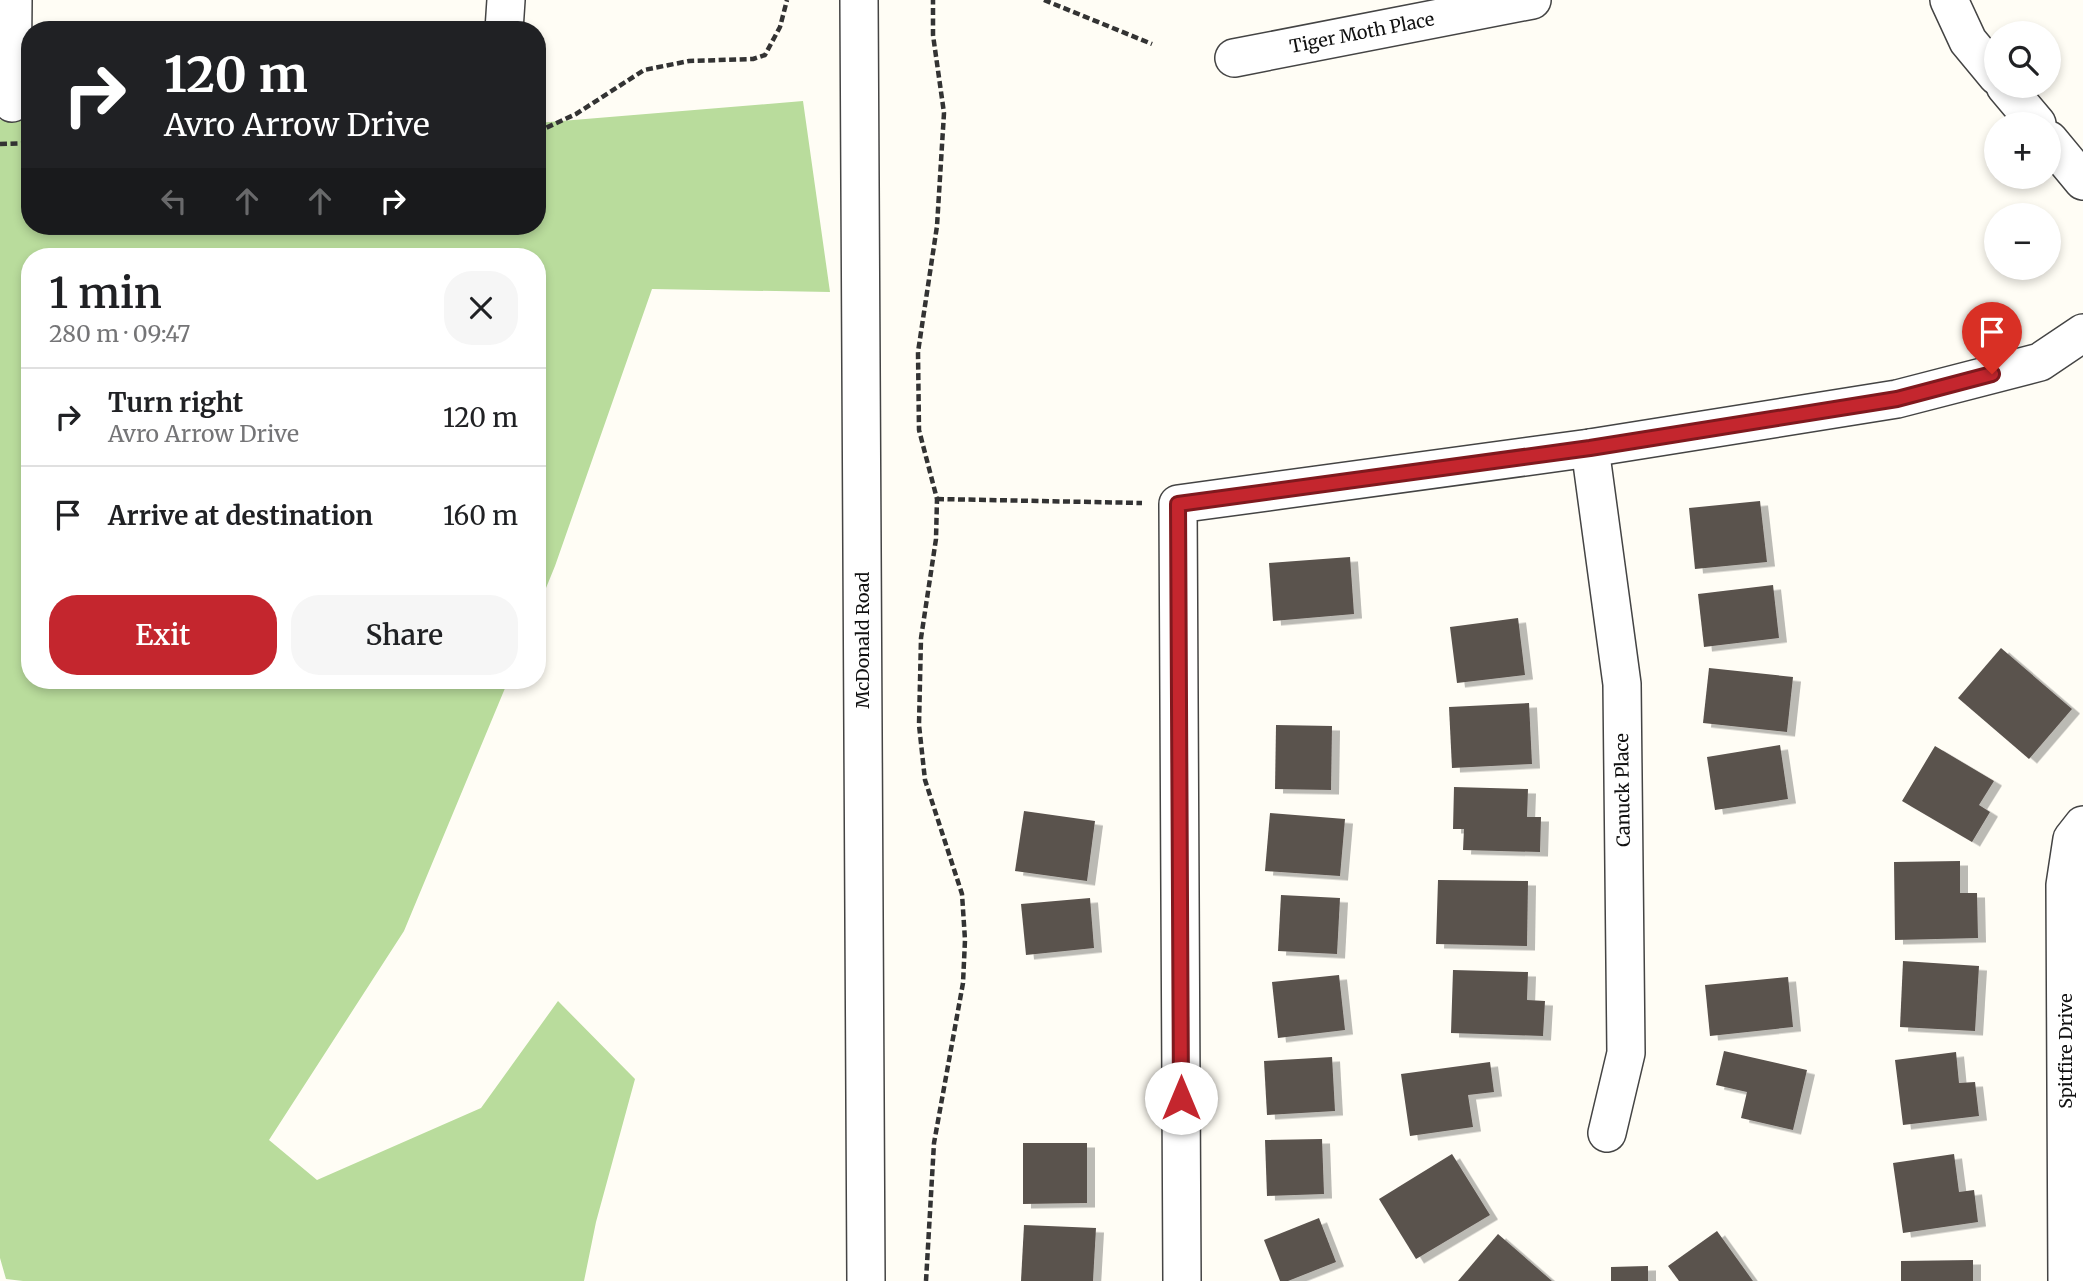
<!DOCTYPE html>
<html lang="en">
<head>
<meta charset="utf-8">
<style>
  :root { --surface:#fff; --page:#f6f6f6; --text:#202124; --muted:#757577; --line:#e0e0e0; --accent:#c4262e }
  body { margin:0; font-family:Merriweather,serif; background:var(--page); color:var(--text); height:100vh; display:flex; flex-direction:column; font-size:26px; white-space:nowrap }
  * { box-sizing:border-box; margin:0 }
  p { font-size:23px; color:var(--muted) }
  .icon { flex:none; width:38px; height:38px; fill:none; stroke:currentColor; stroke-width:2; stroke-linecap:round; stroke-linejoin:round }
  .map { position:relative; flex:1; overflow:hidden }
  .side { position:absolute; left:21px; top:248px; width:525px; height:441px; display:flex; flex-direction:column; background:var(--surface); border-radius:28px; box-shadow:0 4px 10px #0003 }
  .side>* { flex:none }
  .hud { position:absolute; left:21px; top:21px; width:525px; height:214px; border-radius:28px; box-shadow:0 4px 10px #0003; background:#202124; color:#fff; overflow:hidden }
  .fabs { position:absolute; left:1984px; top:21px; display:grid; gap:14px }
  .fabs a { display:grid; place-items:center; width:77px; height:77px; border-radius:50%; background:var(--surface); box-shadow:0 4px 10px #0003; font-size:35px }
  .pin { position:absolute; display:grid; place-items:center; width:60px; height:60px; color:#fff; margin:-72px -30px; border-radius:50% 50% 50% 0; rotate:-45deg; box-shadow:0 0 7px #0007 }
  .pin .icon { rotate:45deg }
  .me { position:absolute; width:77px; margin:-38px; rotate:0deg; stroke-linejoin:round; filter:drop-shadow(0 0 5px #0008) }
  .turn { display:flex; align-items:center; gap:24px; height:147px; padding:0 28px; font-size:32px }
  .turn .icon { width:91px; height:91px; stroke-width:2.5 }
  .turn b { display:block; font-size:49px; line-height:60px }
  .lanes { display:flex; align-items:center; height:66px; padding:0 28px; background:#0003; justify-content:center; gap:35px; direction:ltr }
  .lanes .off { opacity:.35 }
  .round { display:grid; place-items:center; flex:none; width:74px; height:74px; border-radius:28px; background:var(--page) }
  .headline { display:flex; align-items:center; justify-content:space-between; height:119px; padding:0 28px }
  h1 { font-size:42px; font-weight:600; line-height:52px }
  .cta { display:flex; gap:14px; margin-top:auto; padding:14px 28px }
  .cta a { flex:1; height:80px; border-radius:28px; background:var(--accent); color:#fff; font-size:28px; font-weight:600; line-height:80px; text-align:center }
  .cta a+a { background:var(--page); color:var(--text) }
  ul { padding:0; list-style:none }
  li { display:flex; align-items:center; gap:21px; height:98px; padding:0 28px; border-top:2px solid var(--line) }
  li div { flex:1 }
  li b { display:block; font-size:26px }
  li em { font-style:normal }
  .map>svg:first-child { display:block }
</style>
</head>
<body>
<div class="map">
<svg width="2083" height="1281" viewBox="0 0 2083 1281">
  <defs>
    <filter id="shadow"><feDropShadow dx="8" dy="4.5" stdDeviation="0" flood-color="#0004"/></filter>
  </defs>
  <rect width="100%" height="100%" fill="#fffdf5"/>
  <polygon fill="#b9dc9c" points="803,101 830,292 652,289 555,566 537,610 537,257 30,257 30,681 508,681 404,931 269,1140 317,1180 481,1108 558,1001 635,1079 596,1222 584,1281 23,1281 6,1279 0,1258 0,120 30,120 30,226 537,226 537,123"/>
  <g fill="#5a524d" filter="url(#shadow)">
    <polygon points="1760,501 1767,562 1695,569 1689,508"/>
    <polygon points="1350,557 1354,614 1273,621 1269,563"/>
    <polygon points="1773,585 1779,638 1704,647 1698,594"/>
    <polygon points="1518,618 1525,675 1457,683 1450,627"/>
    <polygon points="2001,648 2072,709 2029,759 1958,698"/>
    <polygon points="1709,668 1793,677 1787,732 1703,723"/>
    <polygon points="1529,703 1532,764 1452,768 1449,707"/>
    <polygon points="1276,725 1332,726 1331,790 1275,789"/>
    <polygon points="1780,745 1788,799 1715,810 1707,757"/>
    <polygon points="1935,746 1994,781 1979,805 1990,812 1972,842 1902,801"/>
    <polygon points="1454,787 1528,789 1527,817 1541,817 1540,852 1463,850 1464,829 1453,829"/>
    <polygon points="1024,811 1095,821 1087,881 1015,871"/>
    <polygon points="1270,813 1345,819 1340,876 1265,871"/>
    <polygon points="1960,861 1960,893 1977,893 1978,938 1895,940 1894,862"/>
    <polygon points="1438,880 1528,881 1527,946 1436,944"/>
    <polygon points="1281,895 1340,898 1337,954 1278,951"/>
    <polygon points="1090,898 1094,948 1026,955 1021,904"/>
    <polygon points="1903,961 1979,966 1975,1031 1900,1027"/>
    <polygon points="1453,970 1528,972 1527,1000 1545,1001 1543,1036 1451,1033"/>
    <polygon points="1339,975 1345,1030 1278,1038 1272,982"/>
    <polygon points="1788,977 1793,1027 1710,1036 1705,985"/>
    <polygon points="1724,1051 1807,1070 1793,1130 1741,1118 1747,1092 1716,1085"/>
    <polygon points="1956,1052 1959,1083 1975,1082 1979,1116 1903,1125 1895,1060"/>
    <polygon points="1332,1057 1335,1111 1267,1115 1264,1061"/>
    <polygon points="1490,1062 1494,1092 1468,1095 1473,1127 1410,1136 1401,1074"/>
    <polygon points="1322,1139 1324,1194 1267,1196 1265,1140"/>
    <polygon points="1023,1143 1087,1143 1087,1203 1023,1204"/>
    <polygon points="1452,1154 1490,1215 1416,1259 1379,1199"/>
    <polygon points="1954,1154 1959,1192 1974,1190 1978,1222 1903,1233 1893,1163"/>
    <polygon points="1319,1218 1336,1262 1288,1281 1280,1281 1264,1240"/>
    <polygon points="1024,1225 1096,1228 1093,1281 1021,1281"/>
    <polygon points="1717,1231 1753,1281 1679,1281 1668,1266"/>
    <polygon points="1498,1234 1552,1281 1458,1281"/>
    <polygon points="1973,1260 1973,1281 1901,1281 1901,1261"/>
    <polygon points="1648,1266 1648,1281 1611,1281 1611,1267"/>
  </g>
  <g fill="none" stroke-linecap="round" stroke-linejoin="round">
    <defs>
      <g id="minor">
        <polyline points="859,0 866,1281"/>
        <polyline points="1949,0 1968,41 1997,76"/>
        <polyline points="504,30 506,0"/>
        <polyline points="1234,58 1532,0"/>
        <polyline points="2005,86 2037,124"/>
        <polyline points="12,103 13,0"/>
        <polyline points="2049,140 2083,181"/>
        <polyline points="1590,448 1622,684 1626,1053 1607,1133"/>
        <polyline points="1182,1281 1178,504 1590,448 1897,399 2040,362 2083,333"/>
        <polyline points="2067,1281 2065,885 2072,839 2083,825"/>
      </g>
    </defs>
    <use href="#minor" stroke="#444" stroke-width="40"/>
    <g stroke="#333" stroke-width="4.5" stroke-dasharray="7 3.5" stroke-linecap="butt">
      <polyline points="1044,0 1152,44"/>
      <polyline points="537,109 538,132"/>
      <polyline points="537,132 576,114 644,70 689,61 753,59 765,55 780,27 787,0"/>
      <polyline points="0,144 30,143"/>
      <polyline points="937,499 1142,503"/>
      <polyline points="926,1281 934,1143 963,983 965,940 962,894 925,780 919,725 921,638 936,539 937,499 919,430 918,352 937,226 944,113 933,35 933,0"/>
    </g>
    <use href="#minor" stroke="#fff" stroke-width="37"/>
  </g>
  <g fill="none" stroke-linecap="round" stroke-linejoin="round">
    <defs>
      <polyline id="route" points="1181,1098 1178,504 1590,448 1897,399 1992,374"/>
    </defs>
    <use href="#route" stroke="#7f191e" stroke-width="18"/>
    <use href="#route" stroke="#c4262e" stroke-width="12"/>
  </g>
  <g text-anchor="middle" stroke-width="7" stroke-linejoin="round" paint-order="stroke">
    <g font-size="18" fill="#111" stroke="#fff">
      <text transform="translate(1362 33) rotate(-11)" y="6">Tiger Moth Place</text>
      <text transform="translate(863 640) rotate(-90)" y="6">McDonald Road</text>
      <text transform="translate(1623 790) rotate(-91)" y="6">Canuck Place</text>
      <text transform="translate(2066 1051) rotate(-90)" y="6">Spitfire Drive</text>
    </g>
  </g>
</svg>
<div class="fabs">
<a><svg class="icon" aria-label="search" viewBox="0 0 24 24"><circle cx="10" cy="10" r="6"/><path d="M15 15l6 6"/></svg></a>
<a>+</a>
<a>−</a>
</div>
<div class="pin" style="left:1992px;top:374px;background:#d93025"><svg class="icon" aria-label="arrive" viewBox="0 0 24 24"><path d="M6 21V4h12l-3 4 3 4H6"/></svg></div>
<svg class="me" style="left:1181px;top:1098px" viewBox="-20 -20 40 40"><circle r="19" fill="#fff"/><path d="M0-13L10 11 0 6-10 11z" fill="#c4262e"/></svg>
<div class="hud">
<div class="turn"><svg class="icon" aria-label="right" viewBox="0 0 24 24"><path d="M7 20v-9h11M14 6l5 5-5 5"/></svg><div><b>120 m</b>Avro Arrow Drive</div></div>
<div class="lanes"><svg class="icon off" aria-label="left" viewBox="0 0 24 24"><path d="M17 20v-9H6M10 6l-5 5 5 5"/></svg><svg class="icon off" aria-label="ahead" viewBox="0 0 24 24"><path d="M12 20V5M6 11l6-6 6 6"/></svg><svg class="icon off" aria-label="ahead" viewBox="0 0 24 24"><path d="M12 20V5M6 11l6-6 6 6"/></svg><svg class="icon" aria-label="right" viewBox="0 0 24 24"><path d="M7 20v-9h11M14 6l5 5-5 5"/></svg></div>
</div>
<section class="side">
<div class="headline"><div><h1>1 min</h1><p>280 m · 09:47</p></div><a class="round"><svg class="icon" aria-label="close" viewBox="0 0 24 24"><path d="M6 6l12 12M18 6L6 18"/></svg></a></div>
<ul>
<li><svg class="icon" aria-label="right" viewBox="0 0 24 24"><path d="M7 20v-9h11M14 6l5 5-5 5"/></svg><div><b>Turn right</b><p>Avro Arrow Drive</p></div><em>120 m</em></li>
<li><svg class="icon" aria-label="arrive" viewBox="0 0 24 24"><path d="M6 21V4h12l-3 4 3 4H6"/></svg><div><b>Arrive at destination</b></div><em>160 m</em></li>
</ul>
<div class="cta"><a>Exit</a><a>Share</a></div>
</section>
</div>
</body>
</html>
